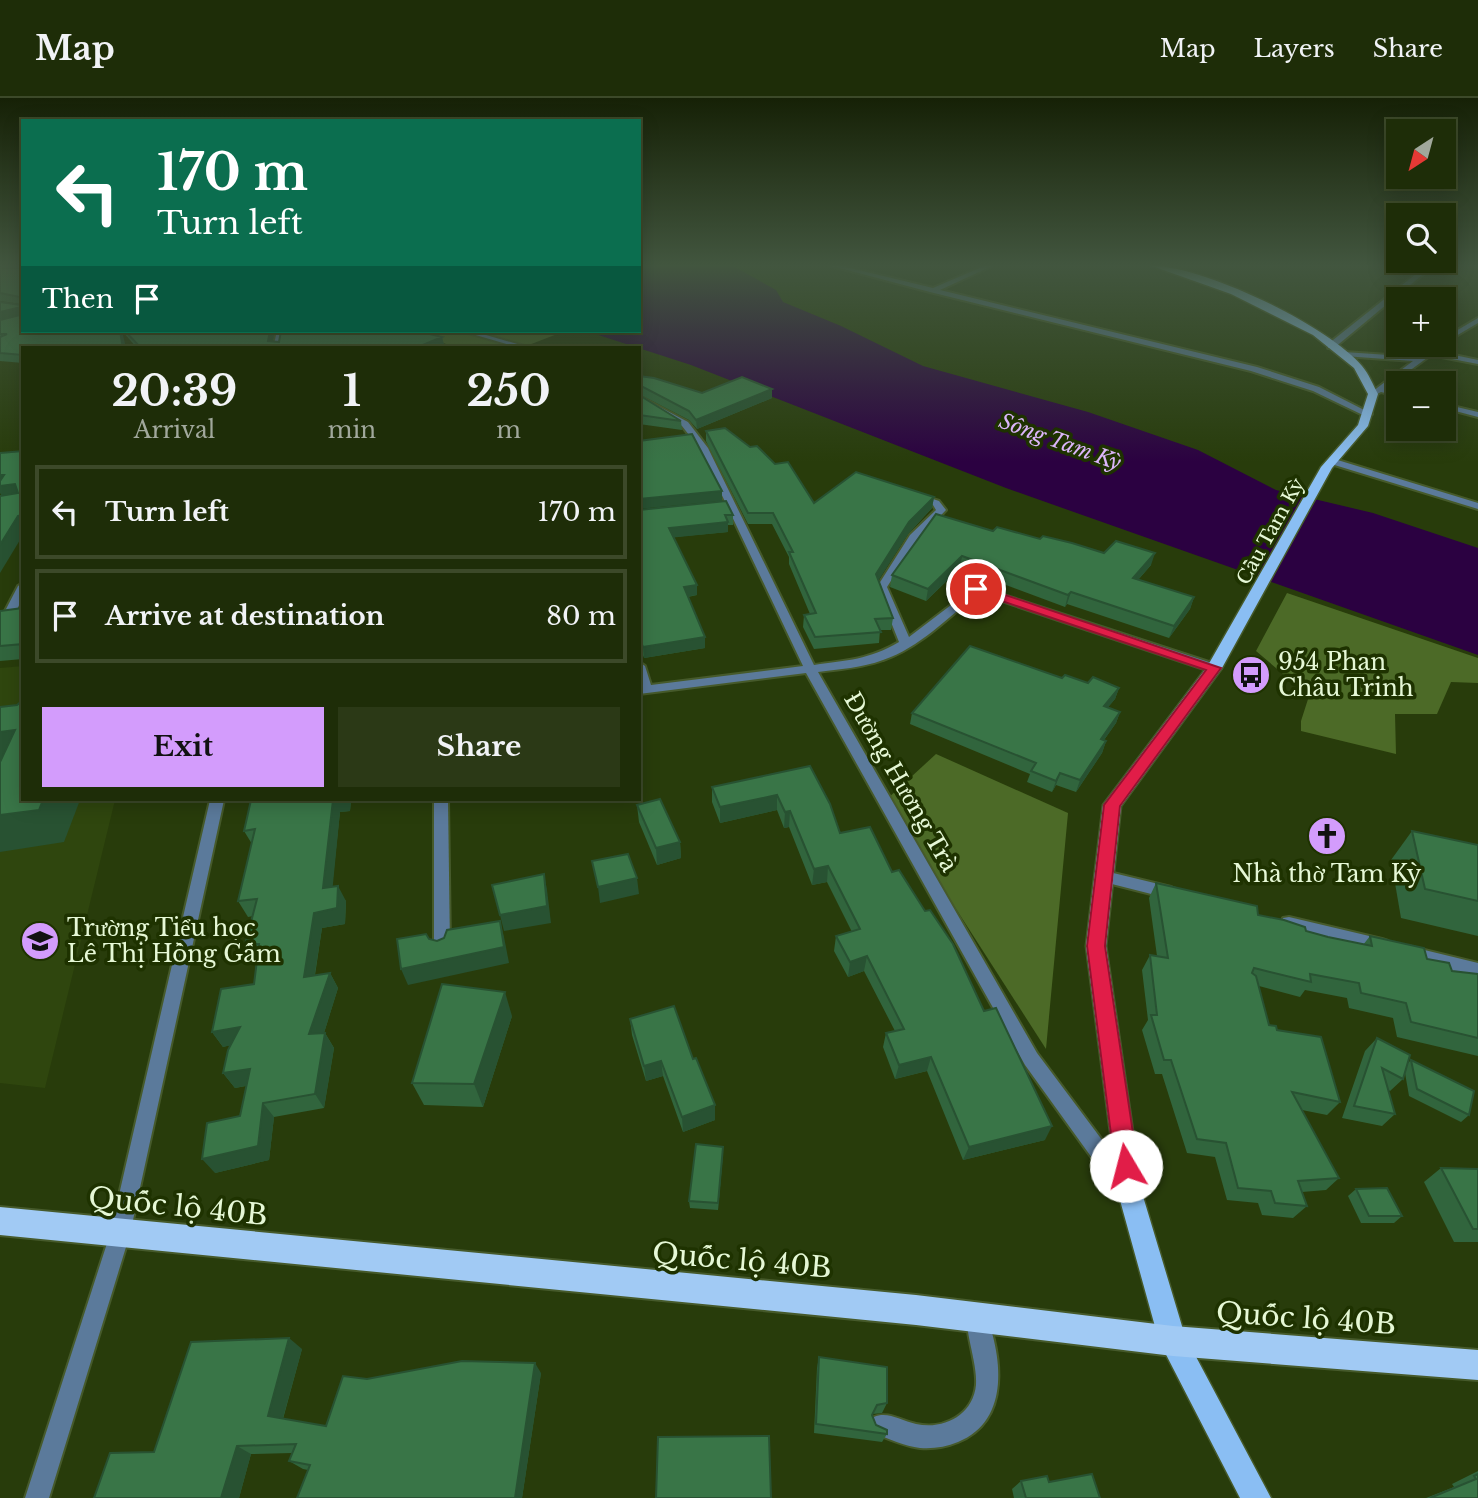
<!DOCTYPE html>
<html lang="en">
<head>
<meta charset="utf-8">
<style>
  :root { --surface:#1e2d08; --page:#2b3916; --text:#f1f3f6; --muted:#a1a89c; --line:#3c4929; --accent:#d39cfc }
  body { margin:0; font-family:"Libre Baskerville",serif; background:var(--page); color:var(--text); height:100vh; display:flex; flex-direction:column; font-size:26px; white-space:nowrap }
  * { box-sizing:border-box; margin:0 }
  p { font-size:23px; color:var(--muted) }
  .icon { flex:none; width:38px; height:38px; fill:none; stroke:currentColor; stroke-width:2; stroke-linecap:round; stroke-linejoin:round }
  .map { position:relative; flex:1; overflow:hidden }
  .side { position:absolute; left:21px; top:248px; width:620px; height:455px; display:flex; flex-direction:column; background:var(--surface); border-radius:0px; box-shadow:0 4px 18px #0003,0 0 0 2px var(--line) }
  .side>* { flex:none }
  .guide { position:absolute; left:21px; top:21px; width:620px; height:214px; border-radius:0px; box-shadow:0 4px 18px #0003,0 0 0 2px var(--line); background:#0b6e4f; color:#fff; overflow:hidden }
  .needle { width:46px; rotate:216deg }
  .controls { position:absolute; left:1386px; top:21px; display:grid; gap:14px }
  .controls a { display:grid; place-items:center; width:70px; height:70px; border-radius:0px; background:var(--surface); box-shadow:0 4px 18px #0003,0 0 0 2px var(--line); font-size:35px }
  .pin { position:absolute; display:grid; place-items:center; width:60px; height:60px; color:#fff; margin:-30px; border:4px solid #fff; border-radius:50%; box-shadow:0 2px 7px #0007 }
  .me { position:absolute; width:77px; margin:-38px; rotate:352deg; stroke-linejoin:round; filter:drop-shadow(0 0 5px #0008) }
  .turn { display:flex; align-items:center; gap:24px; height:147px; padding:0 21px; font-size:32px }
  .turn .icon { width:91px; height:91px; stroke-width:2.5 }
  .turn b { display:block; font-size:49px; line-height:60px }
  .then { display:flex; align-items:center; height:66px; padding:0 21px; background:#0003; gap:14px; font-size:26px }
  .eta { display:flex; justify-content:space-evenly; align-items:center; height:119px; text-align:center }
  .eta b { font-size:42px; font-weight:800; line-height:49px }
  .cta { display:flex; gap:14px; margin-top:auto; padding:14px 21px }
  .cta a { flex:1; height:80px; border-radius:0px; background:var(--accent); color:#111; font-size:28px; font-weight:800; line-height:80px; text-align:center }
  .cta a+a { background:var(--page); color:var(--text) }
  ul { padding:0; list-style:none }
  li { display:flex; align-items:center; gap:21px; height:94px; margin:0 14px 10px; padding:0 7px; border:4px solid var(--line); border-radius:0px }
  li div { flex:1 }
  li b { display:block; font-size:26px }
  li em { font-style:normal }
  header { display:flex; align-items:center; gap:42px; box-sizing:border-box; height:98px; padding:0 35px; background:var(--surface); border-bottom:2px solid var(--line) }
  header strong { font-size:33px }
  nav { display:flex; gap:38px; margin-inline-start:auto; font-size:24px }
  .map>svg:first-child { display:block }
</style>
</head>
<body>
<header>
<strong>Map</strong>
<nav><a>Map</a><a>Layers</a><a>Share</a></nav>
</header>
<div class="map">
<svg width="1478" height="1400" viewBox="0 0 1478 1400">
  <rect width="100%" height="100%" fill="#283c0b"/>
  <polygon fill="#2f460e" points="23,568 23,702 115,702 45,990 0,985 0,570"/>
  <g fill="#4c6a27">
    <polygon points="417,233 565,233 521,250 455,250"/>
    <polygon points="1287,495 1478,560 1478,585 1451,584 1437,616 1395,616 1396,656 1301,633 1301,623 1309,598 1256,553"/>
    <polygon points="936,656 1068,715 1046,951 886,702"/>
  </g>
  <polygon fill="#2b0141" points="639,168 733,168 776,192 783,204 841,228 923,268 1088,314 1198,352 1276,392 1373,415 1478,450 1478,557 1006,390 691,267 586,233 639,233"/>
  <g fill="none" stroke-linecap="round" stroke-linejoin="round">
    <defs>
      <g id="minor">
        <polygon points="832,168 842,168 933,190 984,168 992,168 940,192 1257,269 1319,289 1372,316 1365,318 1313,293 1251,273 930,194"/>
        <polygon points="1426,168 1433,168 1334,250 1328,250 1328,246"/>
        <polygon points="1478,220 1478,225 1444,245 1444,240"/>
        <polygon points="277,233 283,233 280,250 273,250"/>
        <polygon points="462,233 472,233 531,250 520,250"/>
        <polygon points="1435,247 1443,247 1435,253 1478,262 1478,266 1431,257 1386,290 1398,294 1398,298 1381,294 1373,298 1369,296 1413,263 1344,258 1340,256 1344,254 1418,259"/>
        <path d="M639,298L688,324L708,350L814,567C848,562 868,562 899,544L877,489L910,437L936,412L933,407L912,400V396L915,395L939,403L946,412L918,441L887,489L909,539L976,488L1218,567L1220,570L1214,574L1210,573L978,495C949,519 919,550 883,562C862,570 839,571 818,574L1037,955L1132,1082L1135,1089L1132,1096L1125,1099L1118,1096L1025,967L806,575L639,596V564L645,568L651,587L803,568L700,351L682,328L639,303Z"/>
        <polygon points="1444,306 1478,314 1478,319 1444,310"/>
        <polygon points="1331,360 1478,405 1478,411 1328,365 1327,363"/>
        <path d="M23,485C23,497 21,505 15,515H7L5,513L18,488Z"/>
        <polygon points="210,702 224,702 130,1136 49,1400 25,1400 110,1136"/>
        <polygon points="434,702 448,702 450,850 448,855 442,857 436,855 434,850"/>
        <polygon points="1105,773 1171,789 1176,791 1179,795 1176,799 1171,801 1100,783 1097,779 1100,775"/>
        <polygon points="1289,819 1382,841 1388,843 1390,848 1388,853 1382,855 1283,830 1281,825 1283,820"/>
        <polygon points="1408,848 1478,865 1478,879 1402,860 1400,855 1402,850"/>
        <path d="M976,1208L984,1211C1002,1256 1012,1322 958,1344C946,1349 933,1351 920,1350C905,1348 888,1341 874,1335L870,1327L874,1319C888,1313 901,1323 916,1326C944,1332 973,1317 976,1287C978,1265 962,1227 968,1211Z"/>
      </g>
      <path id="primary" d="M1152,168C1205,168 1328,228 1362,268C1369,276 1373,287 1378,296L1368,328L1332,370L1222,570L1121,708L1106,848L1142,1095L1185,1238L1271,1400H1240L1159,1243L1118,1095L1086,848L1103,707L1207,569L1321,369L1358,327L1368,296L1354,270L1313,237L1231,196Z"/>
      <polygon id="trunk" points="0,1109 916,1197 1173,1228 1478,1252 1478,1282 1173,1258 916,1227 0,1137"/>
    </defs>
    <use href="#minor" stroke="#465a2b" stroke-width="4"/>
    <use href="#primary" stroke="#465a2b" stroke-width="3"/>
    <use href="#trunk" stroke="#465a2b" stroke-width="4"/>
    <use href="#minor" fill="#5b7a9b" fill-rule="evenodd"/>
    <use href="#primary" fill="#8abef3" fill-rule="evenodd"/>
    <use href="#trunk" fill="#a1caf4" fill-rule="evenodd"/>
  </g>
  <g fill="#31653d">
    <polygon points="0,168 23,168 23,233 275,233 273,243 279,244 426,235 442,239 444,247 438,250 137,250 123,234 23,250 23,265 0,263 0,204 21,207 21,206 0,203 0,170 3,170"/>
    <polygon points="639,278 702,295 772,300 697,331 689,322 639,296"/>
    <polygon points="639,297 681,323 682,332 639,326"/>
    <polygon points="706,333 814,405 934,399 932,410 908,436 878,482 893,520 891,532 880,532 879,545 814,551 803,529 804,517 810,516 789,466 789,459 772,426 748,426 706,343"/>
    <polygon points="639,412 733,417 733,427 728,427 728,434 674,439 697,497 688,499 705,539 705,550 644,560 639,546"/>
    <polygon points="993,433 1040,441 1151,467 1138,482 1194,499 1190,511 1169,540 1067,506 1065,509 960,470 926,503 890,489 892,477"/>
    <polygon points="23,510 23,561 0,563 0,513"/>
    <polygon points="1062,580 1088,585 1119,590 1115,601 1108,609 1120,614 1116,625 1104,642 1106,643 1102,655 1076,694 1056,687 1052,694 1027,684 1030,676 910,626 912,615"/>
    <polygon points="810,668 840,735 892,774 1045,1042 963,1062 927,973 895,981 883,949 886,935 895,933 864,873 848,879 834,853 836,838 852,834 827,784 812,787 789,729 784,730 777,712 720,725 712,704 712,689"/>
    <polygon points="251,702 351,702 350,713 340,714 332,789 346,803 345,826 322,830 315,877 330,875 338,890 324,935 325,935 334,950 324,1010 274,1019 269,1062 215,1075 240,1018 246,988 235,990 223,975 230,947 223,949 212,934 254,886 257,862 255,863 245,847 253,818 248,819 238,803 252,746 244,733"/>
    <polygon points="637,707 680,744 681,760 657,767 639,724"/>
    <polygon points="1412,733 1478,747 1478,838 1401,820 1391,762"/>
    <polygon points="1156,785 1306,833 1328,839 1363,847 1370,838 1427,861 1452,873 1478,876 1478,958 1397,939 1393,920 1349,910 1347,900 1305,892 1300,899 1259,888 1269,927 1277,932 1340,1004 1327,1017 1302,1012 1339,1080 1326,1092 1302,1094 1307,1108 1293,1120 1262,1117 1258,1105 1227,1102 1215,1059 1187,1055 1162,976 1155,976 1142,932 1148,922 1142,872 1150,857 1157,858 1149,800"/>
    <polygon points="512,918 483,1009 424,1007 412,985"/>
    <polygon points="630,921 693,961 715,1022 683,1034 663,978 646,983 632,937"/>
    <polygon points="1377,940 1407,966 1411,962 1469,1017 1461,1024 1409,998 1405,975 1403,981 1390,993 1388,992 1395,1016 1382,1028 1342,1020 1365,953"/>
    <polygon points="723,1056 718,1112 690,1110 689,1103"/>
    <polygon points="1441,1070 1478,1071 1478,1144 1454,1144 1424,1084"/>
    <polygon points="1356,1091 1402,1118 1394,1125 1361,1125 1348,1098"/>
    <polygon points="302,1251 283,1321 326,1328 367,1281 541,1275 522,1400 297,1400 308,1372 303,1371 289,1363 292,1355 251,1356 239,1400 94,1400 154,1354"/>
    <polygon points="819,1259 887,1305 882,1315 873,1316 872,1318 876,1327 887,1336 882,1344 814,1335 817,1270"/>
    <polygon points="1478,1373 1478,1400 1426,1400 1454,1389 1452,1386"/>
    <polygon points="1021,1383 1049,1384 1100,1400 1014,1400 1012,1391"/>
  </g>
  <g fill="#285232">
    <polygon points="21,209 23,217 0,223 0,214"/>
    <polygon points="120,233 122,233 126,250 123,250"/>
    <polygon points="270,233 275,233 271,250 268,243"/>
    <polygon points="442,239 444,247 438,250 418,250 418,249"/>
    <polygon points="772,291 772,300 697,331 696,322"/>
    <polygon points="0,377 4,377 15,386 23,399 4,402 0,395"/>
    <polygon points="722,393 722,403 639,411 639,401"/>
    <polygon points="934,399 932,410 908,436 875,488 876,476 909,424"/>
    <polygon points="23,417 23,437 0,475 0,447 18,418"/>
    <polygon points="728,424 728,434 669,440 669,430"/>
    <polygon points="1155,455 1151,467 1129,492 1133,480"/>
    <polygon points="962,458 960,470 926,503 928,491"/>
    <polygon points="697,487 697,497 684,499 684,489"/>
    <polygon points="1071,494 1067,506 1065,509 1068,497"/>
    <polygon points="1194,499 1190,511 1169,540 1174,528"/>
    <polygon points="705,539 705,550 644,560 643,549"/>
    <polygon points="1119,590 1115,601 1100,619 1104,608"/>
    <polygon points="1120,614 1116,625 1097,652 1101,641"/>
    <polygon points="15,632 0,670 0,634"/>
    <polygon points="1106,643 1102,655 1076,694 1080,682"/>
    <polygon points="1060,675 1056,687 1052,694 1056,683"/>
    <polygon points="777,697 777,712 720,725 720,709"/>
    <polygon points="43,702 80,702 64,744 0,754 0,717"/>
    <polygon points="333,702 351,702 350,713 340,714 331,806 323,790"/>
    <polygon points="790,713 789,729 784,730 785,714"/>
    <polygon points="680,744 681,760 657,767 656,750"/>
    <polygon points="828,768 827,784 812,787 814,771"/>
    <polygon points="544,776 547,792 551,825 504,833 500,817"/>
    <polygon points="637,780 639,796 600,805 598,789"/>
    <polygon points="338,788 346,803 345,826 322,830 312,894 304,879 314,815"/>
    <polygon points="500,823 504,839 509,865 408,887 401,871"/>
    <polygon points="867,858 864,873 848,879 850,864"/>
    <polygon points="330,875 338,890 319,951 309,936"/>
    <polygon points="505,894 512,918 483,1009 474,986"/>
    <polygon points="240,929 250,943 223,949 212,934"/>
    <polygon points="325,935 334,950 324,1010 315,996"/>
    <polygon points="931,959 927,973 895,981 899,967"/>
    <polygon points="661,963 663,978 646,983 644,968"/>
    <polygon points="250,971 260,985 235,990 223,975"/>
    <polygon points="263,1005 274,1019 269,1062 215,1075 202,1061"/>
    <polygon points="715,1007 715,1022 683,1034 682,1019"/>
    <polygon points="1052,1028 1045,1042 963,1062 969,1049"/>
    <polygon points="723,1049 723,1056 718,1112 718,1105"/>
    <polygon points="289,1240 302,1251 281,1327 268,1318"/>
    <polygon points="535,1265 541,1275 522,1400 515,1400"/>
    <polygon points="237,1348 251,1356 239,1400 221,1400"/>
  </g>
  <g fill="#397547" stroke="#285232" stroke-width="2">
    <polygon points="15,168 23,168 23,233 120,233 123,250 23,250 23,257 0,255 0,239 7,236 0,236 0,222 20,217 21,209 0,214 0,204 21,207 20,199 0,195 0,170 22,170"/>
    <polygon points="125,233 270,233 268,243 279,244 281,233 417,233 442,239 418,249 429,250 141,250"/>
    <polygon points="639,278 654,280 702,295 742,279 772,291 696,322 689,313 639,287"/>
    <polygon points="639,297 681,323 639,317"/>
    <polygon points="725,330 750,349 757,348 775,366 788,364 814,405 856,374 934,399 909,424 876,476 893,520 875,521 881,534 815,539 804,517 816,515 789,454 793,454 773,415 748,415 706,333"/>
    <polygon points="692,336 722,393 639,401 639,343"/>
    <polygon points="23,353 23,417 18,418 0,447 0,398 18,395 15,386 0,388 0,383 4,377 0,377 0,355"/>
    <polygon points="726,403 733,417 725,417 728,424 669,430 697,487 684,489 705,539 643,549 639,538 639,412"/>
    <polygon points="936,416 993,433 997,429 1040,441 1043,438 1072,445 1104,455 1116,443 1155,455 1133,480 1194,499 1174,528 1071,494 1068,497 962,458 928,491 892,477"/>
    <polygon points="23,510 23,546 0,548 0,513"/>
    <polygon points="970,548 1062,580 1065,577 1088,585 1093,579 1119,590 1104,608 1120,614 1101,641 1106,643 1080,682 1060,675 1056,683 1031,673 1036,665 912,615"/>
    <polygon points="23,602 23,702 43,702 39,712 0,717 0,664 15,632 0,634 0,609 17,607"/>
    <polygon points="810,668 830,706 840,735 870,729 892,774 899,772 925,813 930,812 953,846 984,913 996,910 1052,1028 969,1049 931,959 899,967 886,935 904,931 867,858 850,864 836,838 860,831 828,768 814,771 790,713 785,714 777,697 720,709 712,689"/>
    <polygon points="660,701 680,744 656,750 637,707"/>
    <polygon points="251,702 333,702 323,790 338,788 337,810 314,815 304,879 330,875 309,936 325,935 315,996 263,1005 258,1048 202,1061 207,1025 240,1018 250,971 223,975 228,952 240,929 212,934 221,891 254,886 259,846 245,847 257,801 238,803 255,731 244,733"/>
    <polygon points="1412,733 1478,747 1478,803 1425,791"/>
    <polygon points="628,756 637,780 598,789 592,763"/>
    <polygon points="544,776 547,808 500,817 492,787"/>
    <polygon points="1156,785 1257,808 1258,817 1284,822 1305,829 1306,833 1328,839 1372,848 1370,838 1424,850 1427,861 1449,865 1452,873 1478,876 1478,940 1411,924 1406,905 1361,895 1359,885 1310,876 1311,884 1254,870 1252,875 1256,878 1269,927 1276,928 1277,932 1321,939 1340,1004 1292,994 1339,1080 1298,1083 1307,1108 1275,1105 1271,1093 1238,1090 1226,1045 1197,1041 1171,962 1164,962 1151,917 1157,917 1150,857 1168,860"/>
    <polygon points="500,823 504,849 401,871 397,841 426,836 429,841 437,843 444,840 447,832"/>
    <polygon points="442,886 505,894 474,986 412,985"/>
    <polygon points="674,908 693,961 696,960 715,1007 682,1019 661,963 644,968 630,921"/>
    <polygon points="1377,940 1410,957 1403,981 1382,970 1395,1016 1354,1008"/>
    <polygon points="1411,962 1474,993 1469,1017 1417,991"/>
    <polygon points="696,1046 723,1049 718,1105 689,1103"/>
    <polygon points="1441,1070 1478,1071 1478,1131 1473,1131"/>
    <polygon points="1387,1090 1402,1118 1369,1118 1356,1091"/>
    <polygon points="289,1240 268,1318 326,1328 343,1278 367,1281 462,1263 535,1265 515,1400 297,1400 310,1367 289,1363 296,1346 237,1348 221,1400 94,1400 110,1355 154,1354 191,1244"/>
    <polygon points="819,1259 887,1269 887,1305 877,1307 872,1317 876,1327 887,1332 887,1336 816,1326"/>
    <polygon points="769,1338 771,1400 656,1400 658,1339"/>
    <polygon points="1092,1376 1100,1400 1026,1400 1021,1383 1047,1378 1049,1384"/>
    <polygon points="1478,1376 1478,1400 1430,1400 1476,1381 1474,1378"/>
  </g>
  <linearGradient id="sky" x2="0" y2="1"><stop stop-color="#162106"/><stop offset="0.46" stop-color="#42563f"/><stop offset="1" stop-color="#42563f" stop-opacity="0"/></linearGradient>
  <rect width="1478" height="364" fill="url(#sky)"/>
  <polygon fill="#e11d48" stroke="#92132f" stroke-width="2" points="976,487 1221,570 1120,708 1105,848 1138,1068 1134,1076 1126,1079 1119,1076 1115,1068 1087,848 1104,707 1206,572 972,493 972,488"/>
  <defs>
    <symbol id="bus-disc" viewBox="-11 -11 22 22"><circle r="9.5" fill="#d39cfc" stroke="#1e3200"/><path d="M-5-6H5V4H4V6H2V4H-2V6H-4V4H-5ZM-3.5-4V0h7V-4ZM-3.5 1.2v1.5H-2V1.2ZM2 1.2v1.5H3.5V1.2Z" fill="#111"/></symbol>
    <symbol id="church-disc" viewBox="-11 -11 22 22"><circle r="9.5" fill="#d39cfc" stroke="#1e3200"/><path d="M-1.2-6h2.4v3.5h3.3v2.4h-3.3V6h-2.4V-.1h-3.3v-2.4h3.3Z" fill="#111"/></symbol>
    <symbol id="school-disc" viewBox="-11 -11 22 22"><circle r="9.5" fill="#d39cfc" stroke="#1e3200"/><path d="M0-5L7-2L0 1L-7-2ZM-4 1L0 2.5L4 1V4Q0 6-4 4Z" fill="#111"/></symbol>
  </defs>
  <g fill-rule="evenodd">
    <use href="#bus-disc" x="1229" y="555" width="44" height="44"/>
    <use href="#church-disc" x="1305" y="716" width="44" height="44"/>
    <use href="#school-disc" x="18" y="821" width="44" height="44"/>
  </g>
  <g text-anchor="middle" stroke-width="7" stroke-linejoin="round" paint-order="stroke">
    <g font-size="19" fill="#e6f8d6" stroke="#1e3200">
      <text transform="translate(1270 433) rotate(-61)" y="7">Cầu Tam Kỳ</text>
    </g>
    <g font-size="21" font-style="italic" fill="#dbb5f9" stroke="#1e3200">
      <text transform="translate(1060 344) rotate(20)" y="7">Sông Tam Kỳ</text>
    </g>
    <g font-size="23" fill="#e6f8d6" stroke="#1e3200" text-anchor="start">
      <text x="1278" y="572">954 Phan<tspan x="1278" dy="26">Châu Trinh</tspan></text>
      <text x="1327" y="784" text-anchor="middle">Nhà thờ Tam Kỳ</text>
      <text x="67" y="838">Trường Tiểu học<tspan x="67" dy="26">Lê Thị Hồng Gấm</tspan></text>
    </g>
    <g font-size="23" fill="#e6f8d6" stroke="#1e3200">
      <text transform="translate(901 684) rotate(60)" y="8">Đường Hương Trà</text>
    </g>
    <g font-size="28" fill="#e6f8d6" stroke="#1e3200">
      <text transform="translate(178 1108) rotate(6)" y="10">Quốc lộ 40B</text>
      <text transform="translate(742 1162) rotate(5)" y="10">Quốc lộ 40B</text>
      <text transform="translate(1306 1220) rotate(4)" y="10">Quốc lộ 40B</text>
    </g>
  </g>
</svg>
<div class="controls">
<a><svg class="needle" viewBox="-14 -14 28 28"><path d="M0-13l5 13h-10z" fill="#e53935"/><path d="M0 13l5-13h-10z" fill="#a1a89c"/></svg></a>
<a><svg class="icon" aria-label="search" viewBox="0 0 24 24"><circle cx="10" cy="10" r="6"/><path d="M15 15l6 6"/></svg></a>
<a>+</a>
<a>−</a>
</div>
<div class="pin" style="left:976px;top:491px;background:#d93025"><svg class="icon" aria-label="arrive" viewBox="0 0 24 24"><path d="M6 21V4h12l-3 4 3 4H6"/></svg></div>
<svg class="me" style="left:1126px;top:1068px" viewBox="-20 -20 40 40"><circle r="19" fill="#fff"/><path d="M0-13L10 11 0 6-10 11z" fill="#e11d48"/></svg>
<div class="guide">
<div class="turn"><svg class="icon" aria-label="left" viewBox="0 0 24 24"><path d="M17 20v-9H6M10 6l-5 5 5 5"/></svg><div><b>170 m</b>Turn left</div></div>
<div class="then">Then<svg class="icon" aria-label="arrive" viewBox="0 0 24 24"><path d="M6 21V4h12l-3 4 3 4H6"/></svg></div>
</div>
<section class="side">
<div class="eta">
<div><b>20:39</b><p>Arrival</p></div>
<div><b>1</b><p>min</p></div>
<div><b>250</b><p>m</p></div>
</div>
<ul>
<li><svg class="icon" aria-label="left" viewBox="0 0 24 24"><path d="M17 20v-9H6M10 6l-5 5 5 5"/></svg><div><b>Turn left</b></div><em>170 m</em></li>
<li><svg class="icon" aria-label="arrive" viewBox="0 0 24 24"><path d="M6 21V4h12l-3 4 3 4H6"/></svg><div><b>Arrive at destination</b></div><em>80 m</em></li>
</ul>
<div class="cta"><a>Exit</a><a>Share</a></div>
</section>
</div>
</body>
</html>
